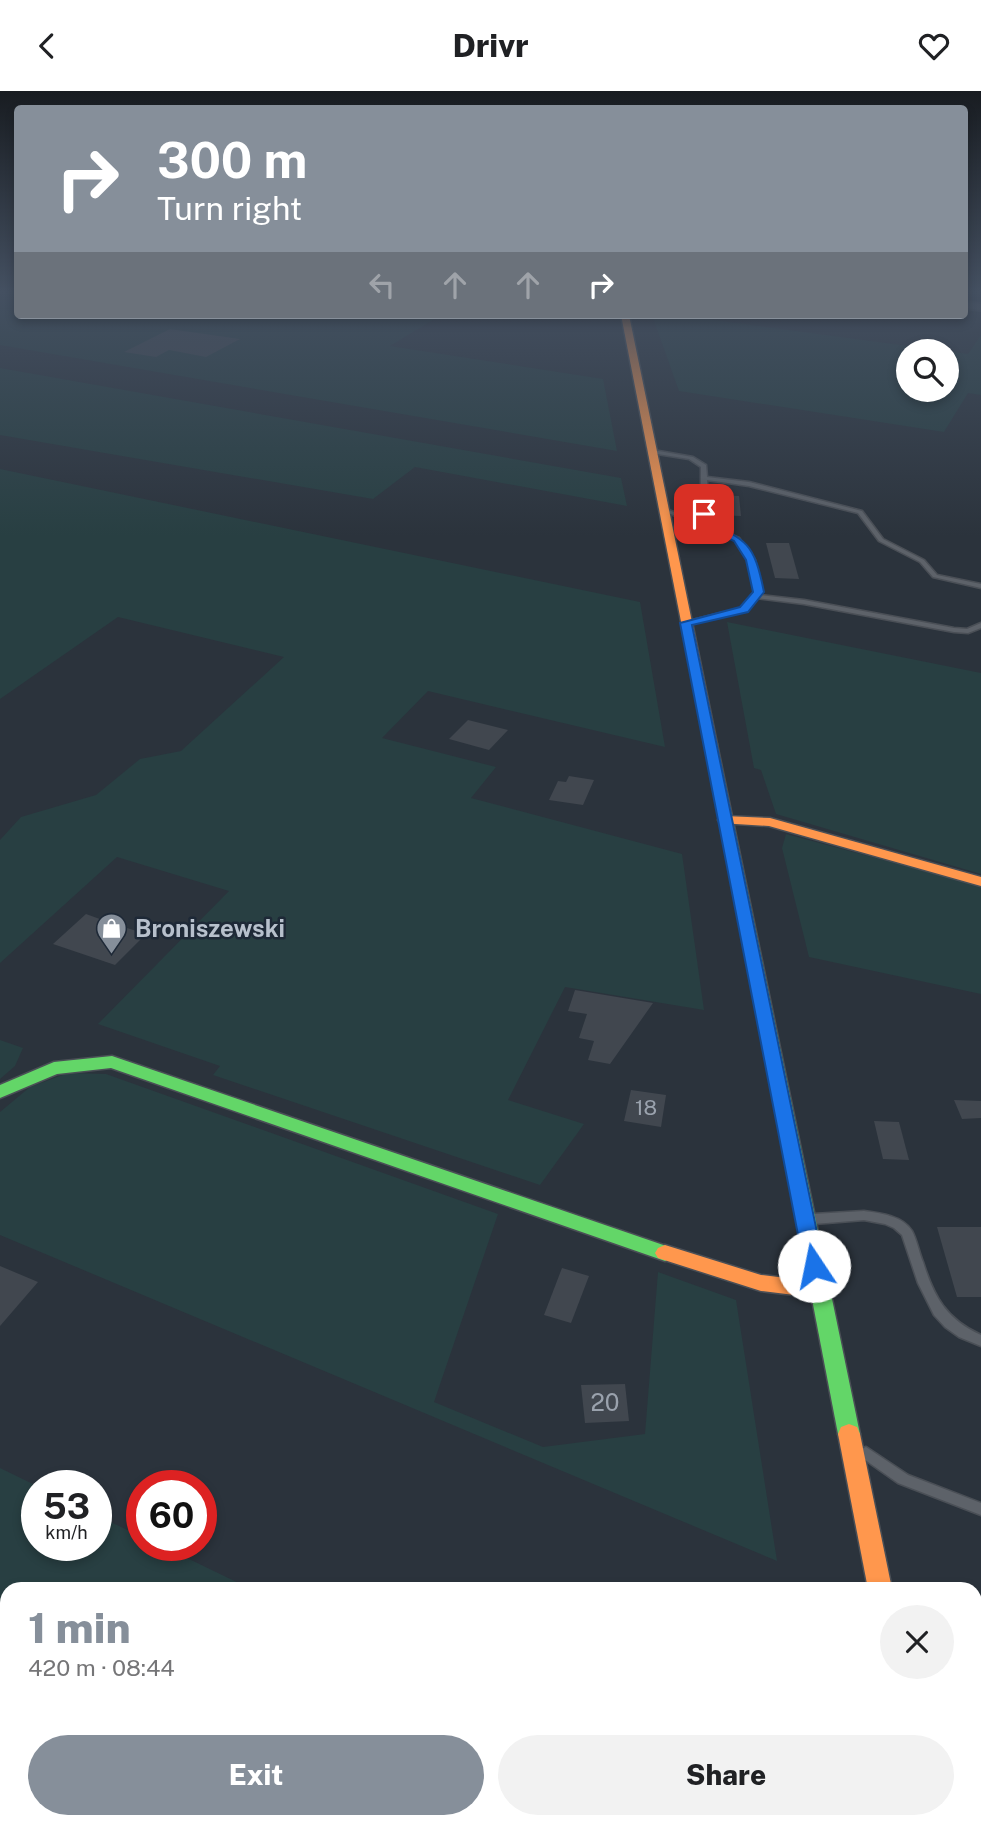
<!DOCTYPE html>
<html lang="en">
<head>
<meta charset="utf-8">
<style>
  :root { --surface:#fff; --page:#f2f2f2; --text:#202124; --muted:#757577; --accent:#868f9a }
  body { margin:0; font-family:"Public Sans",sans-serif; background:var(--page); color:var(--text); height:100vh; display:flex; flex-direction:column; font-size:26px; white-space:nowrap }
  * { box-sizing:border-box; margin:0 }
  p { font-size:23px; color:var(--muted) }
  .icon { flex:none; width:38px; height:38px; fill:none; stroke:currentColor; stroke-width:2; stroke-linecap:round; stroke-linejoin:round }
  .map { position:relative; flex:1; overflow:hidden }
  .details { position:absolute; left:0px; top:1491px; width:982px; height:247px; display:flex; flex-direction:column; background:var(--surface); border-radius:21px 21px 0 0; box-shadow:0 4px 10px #0003 }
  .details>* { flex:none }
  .guide { position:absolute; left:14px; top:14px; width:954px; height:214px; border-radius:7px; box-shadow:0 4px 10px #0003; background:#868f9a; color:#fff; overflow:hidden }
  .fabs { position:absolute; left:896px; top:248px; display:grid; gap:14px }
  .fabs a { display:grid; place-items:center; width:63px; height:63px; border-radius:50%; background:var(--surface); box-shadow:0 4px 10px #0003; font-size:35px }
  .speed { position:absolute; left:21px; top:1379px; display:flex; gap:14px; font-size:35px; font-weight:700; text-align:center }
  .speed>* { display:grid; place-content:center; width:91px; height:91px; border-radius:50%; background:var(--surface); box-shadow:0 4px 10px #0003; line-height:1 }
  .speed small { font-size:18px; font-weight:400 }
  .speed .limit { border:10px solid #d22; background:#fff; color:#111 }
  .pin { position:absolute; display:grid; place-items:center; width:60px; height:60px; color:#fff; margin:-30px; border-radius:14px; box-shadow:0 4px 10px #0006 }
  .me { position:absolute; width:77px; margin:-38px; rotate:349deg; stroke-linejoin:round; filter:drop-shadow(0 0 5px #0008) }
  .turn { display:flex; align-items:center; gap:24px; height:147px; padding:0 28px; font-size:32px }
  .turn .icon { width:91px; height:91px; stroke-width:2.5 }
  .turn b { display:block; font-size:49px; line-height:60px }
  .lanes { display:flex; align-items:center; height:66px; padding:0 28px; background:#0003; justify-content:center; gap:35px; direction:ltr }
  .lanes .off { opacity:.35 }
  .round { display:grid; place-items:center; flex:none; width:74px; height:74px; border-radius:37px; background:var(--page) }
  .headline { display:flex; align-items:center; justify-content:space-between; height:119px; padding:0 28px }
  h1 { font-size:42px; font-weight:800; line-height:52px; color:var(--accent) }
  .cta { display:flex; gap:14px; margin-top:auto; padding:14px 28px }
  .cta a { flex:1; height:80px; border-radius:42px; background:var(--accent); color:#fff; font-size:28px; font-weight:800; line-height:80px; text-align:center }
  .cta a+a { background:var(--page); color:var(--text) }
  header { display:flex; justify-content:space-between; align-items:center; height:91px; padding:0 28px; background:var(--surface); font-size:32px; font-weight:800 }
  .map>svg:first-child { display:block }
</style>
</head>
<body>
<header><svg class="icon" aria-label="back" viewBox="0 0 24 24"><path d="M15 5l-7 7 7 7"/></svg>Drivr<svg class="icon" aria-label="heart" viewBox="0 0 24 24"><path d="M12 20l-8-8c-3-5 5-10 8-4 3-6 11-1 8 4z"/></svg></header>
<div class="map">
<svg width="981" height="1737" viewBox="0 0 981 1737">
  <rect width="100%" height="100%" fill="#2b333c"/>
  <g fill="#283f42" fill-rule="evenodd">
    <polygon points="17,201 18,224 441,224 390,255 603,288 617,360 0,254 0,202"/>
    <path d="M652,224H677L968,263L981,244V304L968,302L944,341L679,300ZM908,261H947V299H908Z"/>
    <polygon points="0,277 621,387 627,415 415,376 373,408 0,344"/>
    <polygon points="0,378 640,511 665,656 428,600 382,647 496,676 471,707 682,763 704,919 565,896 508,1009 584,1033 540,1094 213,984 220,975 98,933 229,800 117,766 0,872 0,749 21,726 96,704 140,668 181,660 284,566 118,526 0,608"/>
    <polygon points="727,531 981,582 981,783 776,723 761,679 754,677"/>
    <polygon points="786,743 981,795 981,903 809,866 782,757"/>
    <polygon points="0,949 23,957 15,975 0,988"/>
    <polygon points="68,982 106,983 498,1123 434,1311 543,1356 645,1343 658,1181 736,1209 777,1470 0,1144 0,1021 30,996"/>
    <polygon points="0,1377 37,1395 37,1454 96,1454 96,1424 142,1446 142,1454 160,1454 251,1498 7,1498 7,1731 735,1731 748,1737 0,1737"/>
  </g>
  <g fill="#41474f">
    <polygon points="170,238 240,248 206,266 169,259 156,266 124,261"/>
    <polygon points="716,404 739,405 741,425 718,424"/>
    <polygon points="766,452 789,452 799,488 775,487"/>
    <polygon points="468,629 508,639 489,659 449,648"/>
    <polygon points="569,685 594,689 583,714 549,709 558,690 566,691"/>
    <polygon points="86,823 108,831 146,843 115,874 53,853"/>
    <polygon points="575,899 653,912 610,973 588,969 594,950 579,947 587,923 568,920"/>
    <polygon points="631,999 666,1004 661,1036 624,1030"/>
    <polygon points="954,1009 981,1010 981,1027 962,1028"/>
    <polygon points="874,1030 899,1031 909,1069 883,1068"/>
    <polygon points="937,1136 981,1136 981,1206 957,1206"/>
    <polygon points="0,1175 38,1191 0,1235"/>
    <polygon points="562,1177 589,1185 571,1232 544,1224"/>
    <polygon points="625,1293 629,1330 585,1332 581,1294"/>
  </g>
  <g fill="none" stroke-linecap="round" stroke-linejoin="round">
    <defs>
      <g id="lane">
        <polygon points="653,359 693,366 706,374 707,386 749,391 862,420 883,448 924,469 937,484 981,493 981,497 933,486 920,471 879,450 858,422 749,395 707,389 707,423 700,431 739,447 755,469 761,501 759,504 804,509 954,537 967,538 981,532 981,537 968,542 954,541 804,513 756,507 746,519 684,533 684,531 742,517 755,501 749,469 735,449 661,419 666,418 695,429 701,423 701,376 689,368 651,362 651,360"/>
        <path d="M864,1120C880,1122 903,1125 912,1140C917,1149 919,1162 923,1171C934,1206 946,1228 981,1244V1255L959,1246L945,1236L934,1224L918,1192L902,1144L894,1137L885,1133L864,1129L814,1133L810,1131L808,1128L810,1125L814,1123Z"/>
        <polygon points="866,1356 908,1384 981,1412 981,1424 898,1392 861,1366 859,1362 861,1358"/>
      </g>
      <polygon id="street" points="964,211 981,213 981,219 964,217"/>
      <g id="fast">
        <polygon points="711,649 717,653 860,1343 857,1350 849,1353 841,1350 838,1343 705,653"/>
        <polygon points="112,965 672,1157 675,1162 672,1167 665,1170 111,977 57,983 0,1007 0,994 54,971"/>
        <polygon points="914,1731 940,1731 941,1737 915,1737"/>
      </g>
      <g id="slow">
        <polygon points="621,224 629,224 717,653 711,657 705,653"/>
        <polygon points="725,725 770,727 981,786 981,795 769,735 720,732 718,729"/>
        <polygon points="665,1154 761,1184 819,1191 826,1193 829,1199 826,1205 819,1207 761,1200 658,1167 655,1162 658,1157"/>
        <polygon points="849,1333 857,1336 860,1343 892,1498 868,1498 838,1343 841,1336"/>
      </g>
    </defs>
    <use href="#lane" stroke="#4a4f56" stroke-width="3"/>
    <use href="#street" stroke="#4a4f56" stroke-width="4"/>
    <use href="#fast" stroke="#4a4f56" stroke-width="3"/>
    <use href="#slow" stroke="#4a4f56" stroke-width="3"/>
    <use href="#lane" fill="#5d6269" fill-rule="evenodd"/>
    <use href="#street" fill="#5d6269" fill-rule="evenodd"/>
    <use href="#fast" fill="#63d668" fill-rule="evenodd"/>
    <use href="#slow" fill="#ff974d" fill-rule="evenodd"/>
  </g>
  <linearGradient id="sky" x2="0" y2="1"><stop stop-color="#181c21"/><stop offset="0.45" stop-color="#445061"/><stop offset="1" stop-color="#445061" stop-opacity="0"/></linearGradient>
  <rect width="981" height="445" fill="url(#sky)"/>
  <path fill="#1a73e8" stroke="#114b97" stroke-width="2" d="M700,420L709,423L703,429C748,449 754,452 764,501L748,521L692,534L824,1175L821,1181H807L804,1175L680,532L740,516L753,501L746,469L734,450L692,430Z"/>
  <defs>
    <symbol id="shop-pin" viewBox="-11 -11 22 30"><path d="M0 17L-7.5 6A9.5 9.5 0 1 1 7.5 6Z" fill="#868f9a" stroke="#1e2937"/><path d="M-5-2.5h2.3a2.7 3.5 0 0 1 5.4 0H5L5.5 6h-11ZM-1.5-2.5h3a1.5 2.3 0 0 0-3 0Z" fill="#fff"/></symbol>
  </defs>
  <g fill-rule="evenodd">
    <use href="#shop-pin" x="94" y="820" width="35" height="47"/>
  </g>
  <g text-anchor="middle" stroke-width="5" stroke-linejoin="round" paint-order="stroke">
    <g font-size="21" fill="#9aa2ad">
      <text x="646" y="1024">18</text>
    </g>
    <g font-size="24" font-weight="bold" fill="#b7c0cc" stroke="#1e2937" text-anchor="start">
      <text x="135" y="846">Broniszewski</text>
    </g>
    <g font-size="24" fill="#9aa2ad">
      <text x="605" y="1320">20</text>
    </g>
  </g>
</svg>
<div class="fabs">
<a><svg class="icon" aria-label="search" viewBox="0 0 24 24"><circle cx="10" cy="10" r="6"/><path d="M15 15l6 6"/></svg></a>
</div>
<div class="speed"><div>53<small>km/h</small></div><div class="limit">60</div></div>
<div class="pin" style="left:704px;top:423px;background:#d93025"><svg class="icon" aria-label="arrive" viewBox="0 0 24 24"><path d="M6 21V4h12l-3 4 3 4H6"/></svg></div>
<svg class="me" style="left:814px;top:1175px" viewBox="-20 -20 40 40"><circle r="19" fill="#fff"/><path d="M0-13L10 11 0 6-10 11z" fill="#1a73e8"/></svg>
<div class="guide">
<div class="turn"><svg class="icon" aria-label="right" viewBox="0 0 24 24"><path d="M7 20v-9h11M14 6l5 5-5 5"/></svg><div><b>300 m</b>Turn right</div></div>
<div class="lanes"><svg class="icon off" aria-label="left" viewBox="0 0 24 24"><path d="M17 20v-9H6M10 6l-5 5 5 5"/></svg><svg class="icon off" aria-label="ahead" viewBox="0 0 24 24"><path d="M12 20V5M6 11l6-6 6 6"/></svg><svg class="icon off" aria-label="ahead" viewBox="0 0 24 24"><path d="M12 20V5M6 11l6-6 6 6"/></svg><svg class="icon" aria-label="right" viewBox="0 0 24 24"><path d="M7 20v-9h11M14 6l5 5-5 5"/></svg></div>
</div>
<section class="details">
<div class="headline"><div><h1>1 min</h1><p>420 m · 08:44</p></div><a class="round"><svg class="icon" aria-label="close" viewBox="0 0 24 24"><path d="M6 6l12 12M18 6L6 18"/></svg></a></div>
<div class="cta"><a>Exit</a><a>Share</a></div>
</section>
</div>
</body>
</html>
